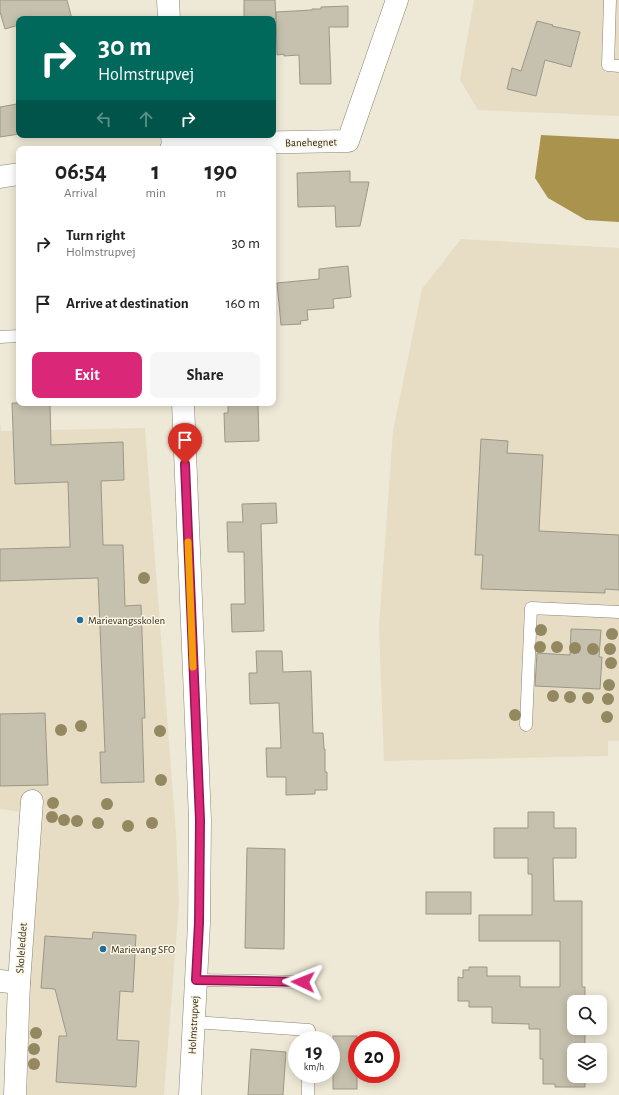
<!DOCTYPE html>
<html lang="en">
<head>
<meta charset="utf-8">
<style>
  :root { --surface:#fff; --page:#f6f6f6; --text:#222; --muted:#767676; --accent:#db2777 }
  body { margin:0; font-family:"Alegreya Sans",sans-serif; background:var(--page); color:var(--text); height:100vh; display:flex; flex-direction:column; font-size:15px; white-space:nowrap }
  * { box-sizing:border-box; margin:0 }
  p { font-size:13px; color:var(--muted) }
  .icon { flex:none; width:22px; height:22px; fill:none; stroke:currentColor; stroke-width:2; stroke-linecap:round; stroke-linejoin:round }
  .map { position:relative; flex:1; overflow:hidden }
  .drawer { position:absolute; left:16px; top:146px; width:260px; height:260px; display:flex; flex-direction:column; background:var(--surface); border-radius:8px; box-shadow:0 2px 10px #0003 }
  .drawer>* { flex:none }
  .guide { position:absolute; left:16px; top:16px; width:260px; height:122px; border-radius:8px; box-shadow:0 2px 10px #0003; background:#00695c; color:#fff; overflow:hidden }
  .fabs { position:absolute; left:567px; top:995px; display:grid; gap:8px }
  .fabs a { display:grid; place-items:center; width:40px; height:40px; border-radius:8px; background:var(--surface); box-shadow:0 2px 10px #0003; font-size:20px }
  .speed { position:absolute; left:288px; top:1031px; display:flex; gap:8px; font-size:20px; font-weight:700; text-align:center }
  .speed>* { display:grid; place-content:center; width:52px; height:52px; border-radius:50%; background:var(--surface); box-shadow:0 2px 10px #0003; line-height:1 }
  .speed small { font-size:10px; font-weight:400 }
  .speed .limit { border:6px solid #d22; background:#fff; color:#111 }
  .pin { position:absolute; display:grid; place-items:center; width:34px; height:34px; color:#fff; margin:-41px -17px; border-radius:50% 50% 50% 0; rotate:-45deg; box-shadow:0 0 4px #0007 }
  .pin .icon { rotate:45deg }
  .me { position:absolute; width:44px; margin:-22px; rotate:272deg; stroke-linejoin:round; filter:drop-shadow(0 0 3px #0008) }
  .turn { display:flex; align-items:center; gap:14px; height:84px; padding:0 16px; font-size:18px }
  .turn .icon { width:52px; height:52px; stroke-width:2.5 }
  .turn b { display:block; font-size:28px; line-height:34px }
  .lanes { display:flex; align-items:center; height:38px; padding:0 16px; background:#0003; justify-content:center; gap:20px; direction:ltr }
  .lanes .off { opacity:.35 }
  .eta { display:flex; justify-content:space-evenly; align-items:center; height:68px; text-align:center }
  .eta b { font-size:24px; font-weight:700; line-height:28px }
  .action { display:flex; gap:8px; margin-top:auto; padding:8px 16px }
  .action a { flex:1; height:46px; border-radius:8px; background:var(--accent); color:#fff; font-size:16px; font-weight:700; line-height:46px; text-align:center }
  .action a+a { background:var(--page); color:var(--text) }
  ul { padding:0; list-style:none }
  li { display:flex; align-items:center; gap:12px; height:60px; padding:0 16px }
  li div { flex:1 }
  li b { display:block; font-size:15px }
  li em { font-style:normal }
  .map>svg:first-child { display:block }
</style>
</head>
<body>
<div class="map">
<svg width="619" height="1095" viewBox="0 0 619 1095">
  <rect width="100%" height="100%" fill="#eee8d6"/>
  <g fill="#e6ddc4">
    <polygon points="474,0 619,0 619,116 478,110 460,80"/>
    <polygon points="461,239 619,248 619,741 608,741 608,756 384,761 379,626 393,431 422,289"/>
    <polygon points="0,422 1,431 145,428 176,834 179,903 164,1095 27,1095 36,814 0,809"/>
  </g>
  <polygon fill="#aa934d" points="541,135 619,139 619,222 586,220 548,198 535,178"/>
  <g fill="#c6c0ae" stroke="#9c9786">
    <polygon points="0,0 67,0 72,19 19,19 19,25 5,29 0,12"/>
    <polygon points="244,0 275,0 276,19 244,19"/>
    <polygon points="348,6 348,27 329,27 331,84 300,84 299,55 284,56 284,54 277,55 276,12 312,10 312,9 321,9 321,7"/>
    <polygon points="537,21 553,25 552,26 580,32 571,67 545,60 536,96 507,89 512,68 521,71"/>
    <polygon points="17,104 19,134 0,137 0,107"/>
    <polygon points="350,171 350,182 369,182 360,226 336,227 335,206 298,207 297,173"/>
    <polygon points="348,266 351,297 333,299 334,308 307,310 308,320 300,321 301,324 281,325 277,283 319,279 319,269"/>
    <polygon points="12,403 50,403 51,445 123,442 124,480 101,481 103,545 123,545 125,606 141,605 145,718 142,718 144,782 101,783 100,752 105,752 98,578 0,581 0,549 70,547 68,482 15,484"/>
    <polygon points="228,403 258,403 259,441 225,442 224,413 228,413"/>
    <polygon points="481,439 508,441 507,453 543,455 539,531 619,535 619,590 605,589 605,593 481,589 483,555 475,555"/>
    <polygon points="276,503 277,523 261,524 264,631 232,632 231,604 245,604 244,552 228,552 227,522 243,522 242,504"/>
    <polygon points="571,629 601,630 599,657 602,657 600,689 535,686 537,653 570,655"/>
    <polygon points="256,651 282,651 283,672 311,671 313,733 323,733 324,749 325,749 325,772 327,772 327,790 315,790 315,794 286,795 286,777 267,777 266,748 281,748 279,703 250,704 249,673 257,673"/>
    <polygon points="45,713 48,785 0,786 0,714"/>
    <polygon points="528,812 554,812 554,828 576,828 576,858 553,858 554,901 582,901 582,987 585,987 585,1002 574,1002 574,1028 585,1028 585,1050 574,1050 574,1076 585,1076 585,1087 555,1087 555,1084 543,1084 543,1059 540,1059 540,1029 529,1029 529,1024 492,1023 492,1007 469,1007 469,1001 458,1001 458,977 463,978 463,970 469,970 469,967 487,967 487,976 520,976 520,987 560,987 560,941 479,941 479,915 532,915 532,874 528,874 528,858 494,858 494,828 528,828"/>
    <polygon points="247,848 285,849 284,949 245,948"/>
    <rect x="426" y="892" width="45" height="22"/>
    <polygon points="93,932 136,935 133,992 120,991 117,1040 139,1041 136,1087 56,1082 59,1036 67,1036 55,989 41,988 45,936 92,939"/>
    <rect x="333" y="1036" width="24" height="53"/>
    <polygon points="251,1049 286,1052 283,1095 248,1095"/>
  </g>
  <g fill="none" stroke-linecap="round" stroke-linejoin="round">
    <defs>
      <g id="service">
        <polyline points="610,0 608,65 619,66"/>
        <polyline points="0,337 19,336"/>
        <polyline points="526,725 531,608 619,612"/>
        <polyline points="196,980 303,982"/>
        <polyline points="194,1022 309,1030 309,1040"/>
        <polyline points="308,1095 308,1074"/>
      </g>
      <g id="minor">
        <polyline points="171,149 193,144 348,141 397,0"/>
        <polyline points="0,177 19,174"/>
        <polyline points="0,981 19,983"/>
        <polyline points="15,1095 19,983 32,801"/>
      </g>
      <g id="tertiary">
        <polyline points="168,0 169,19"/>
        <polyline points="172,135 173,149"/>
        <polyline points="183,403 200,820 199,923 190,1095"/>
      </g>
    </defs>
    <use href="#service" stroke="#8a8474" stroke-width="13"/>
    <use href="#minor" stroke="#8a8474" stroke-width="23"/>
    <use href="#tertiary" stroke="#8a8474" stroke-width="23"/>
    <use href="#service" stroke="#fff" stroke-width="12"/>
    <use href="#minor" stroke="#fff" stroke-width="22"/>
    <use href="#tertiary" stroke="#fff" stroke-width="22"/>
  </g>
  <g fill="#948860">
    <circle cx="144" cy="578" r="6"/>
    <circle cx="541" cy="630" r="6"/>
    <circle cx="612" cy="634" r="6"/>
    <circle cx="540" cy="647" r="6"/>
    <circle cx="557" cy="647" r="6"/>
    <circle cx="575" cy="648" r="6"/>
    <circle cx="593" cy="649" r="6"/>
    <circle cx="610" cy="649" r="6"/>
    <circle cx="611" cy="663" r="6"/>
    <circle cx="609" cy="685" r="6"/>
    <circle cx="553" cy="696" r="6"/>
    <circle cx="570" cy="697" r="6"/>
    <circle cx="588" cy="698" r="6"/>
    <circle cx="608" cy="699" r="6"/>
    <circle cx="515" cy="715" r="6"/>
    <circle cx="607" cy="717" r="6"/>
    <circle cx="81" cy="726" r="6"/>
    <circle cx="61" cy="730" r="6"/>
    <circle cx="160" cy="731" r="6"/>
    <circle cx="161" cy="780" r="6"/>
    <circle cx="53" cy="803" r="6"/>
    <circle cx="107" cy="804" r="6"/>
    <circle cx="52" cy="817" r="6"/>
    <circle cx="64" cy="820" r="6"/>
    <circle cx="77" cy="821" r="6"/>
    <circle cx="98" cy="823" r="6"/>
    <circle cx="152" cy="823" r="6"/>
    <circle cx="128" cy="826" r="6"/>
    <circle cx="36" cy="1033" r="6"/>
    <circle cx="34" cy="1049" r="6"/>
    <circle cx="34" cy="1064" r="6"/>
  </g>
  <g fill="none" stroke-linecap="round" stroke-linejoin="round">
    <defs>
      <polyline id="route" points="185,464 200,820 199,923 196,980 303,982"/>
    </defs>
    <use href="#route" stroke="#8e194d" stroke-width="10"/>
    <use href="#route" stroke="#db2777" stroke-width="7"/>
    <polyline stroke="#f59e0b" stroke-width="7" points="188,542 193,667"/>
  </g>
  <g fill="#1e6e9f" stroke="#fcf6e3" stroke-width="1.5">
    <circle cx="80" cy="620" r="4"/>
    <circle cx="103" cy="949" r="4"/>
  </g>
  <g text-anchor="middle" stroke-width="3" stroke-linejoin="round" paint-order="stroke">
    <g font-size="11" fill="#2e2c25" stroke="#fcf6e3">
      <text transform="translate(311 142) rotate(-1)" y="4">Banehegnet</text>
      <text transform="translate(21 948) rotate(-86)" y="4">Skoleleddet</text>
      <text transform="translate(193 1025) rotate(-87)" y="4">Holmstrupvej</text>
    </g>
    <g font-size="11" fill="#2e2c25" stroke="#fcf6e3" text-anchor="start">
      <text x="88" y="624">Marievangsskolen</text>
      <text x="111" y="953">Marievang SFO</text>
    </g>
  </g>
</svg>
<div class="fabs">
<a><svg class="icon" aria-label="search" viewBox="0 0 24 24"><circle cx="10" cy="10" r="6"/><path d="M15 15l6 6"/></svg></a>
<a><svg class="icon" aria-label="layers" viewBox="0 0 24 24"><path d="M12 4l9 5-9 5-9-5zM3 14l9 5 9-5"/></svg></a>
</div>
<div class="speed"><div>19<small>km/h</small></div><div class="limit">20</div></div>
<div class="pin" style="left:185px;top:464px;background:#d93025"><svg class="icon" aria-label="arrive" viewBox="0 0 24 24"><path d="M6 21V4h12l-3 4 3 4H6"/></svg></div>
<svg class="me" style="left:303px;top:982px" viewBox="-20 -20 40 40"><path d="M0-17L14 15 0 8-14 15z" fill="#db2777" stroke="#fff" stroke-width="4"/></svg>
<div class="guide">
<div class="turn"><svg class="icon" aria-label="right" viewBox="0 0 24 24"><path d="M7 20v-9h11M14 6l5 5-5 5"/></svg><div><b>30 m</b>Holmstrupvej</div></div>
<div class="lanes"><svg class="icon off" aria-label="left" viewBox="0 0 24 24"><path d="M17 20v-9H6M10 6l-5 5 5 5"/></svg><svg class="icon off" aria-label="ahead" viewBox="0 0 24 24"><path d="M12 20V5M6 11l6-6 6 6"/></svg><svg class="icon" aria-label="right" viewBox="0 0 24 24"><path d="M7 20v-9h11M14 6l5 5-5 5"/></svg></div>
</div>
<section class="drawer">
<div class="eta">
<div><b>06:54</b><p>Arrival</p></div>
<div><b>1</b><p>min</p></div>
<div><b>190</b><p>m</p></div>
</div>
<ul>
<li><svg class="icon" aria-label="right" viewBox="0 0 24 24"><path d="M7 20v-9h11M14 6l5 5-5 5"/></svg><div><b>Turn right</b><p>Holmstrupvej</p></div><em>30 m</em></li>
<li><svg class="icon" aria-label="arrive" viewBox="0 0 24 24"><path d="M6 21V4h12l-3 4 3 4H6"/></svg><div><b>Arrive at destination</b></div><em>160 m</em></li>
</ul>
<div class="action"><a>Exit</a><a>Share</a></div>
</section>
</div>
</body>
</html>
